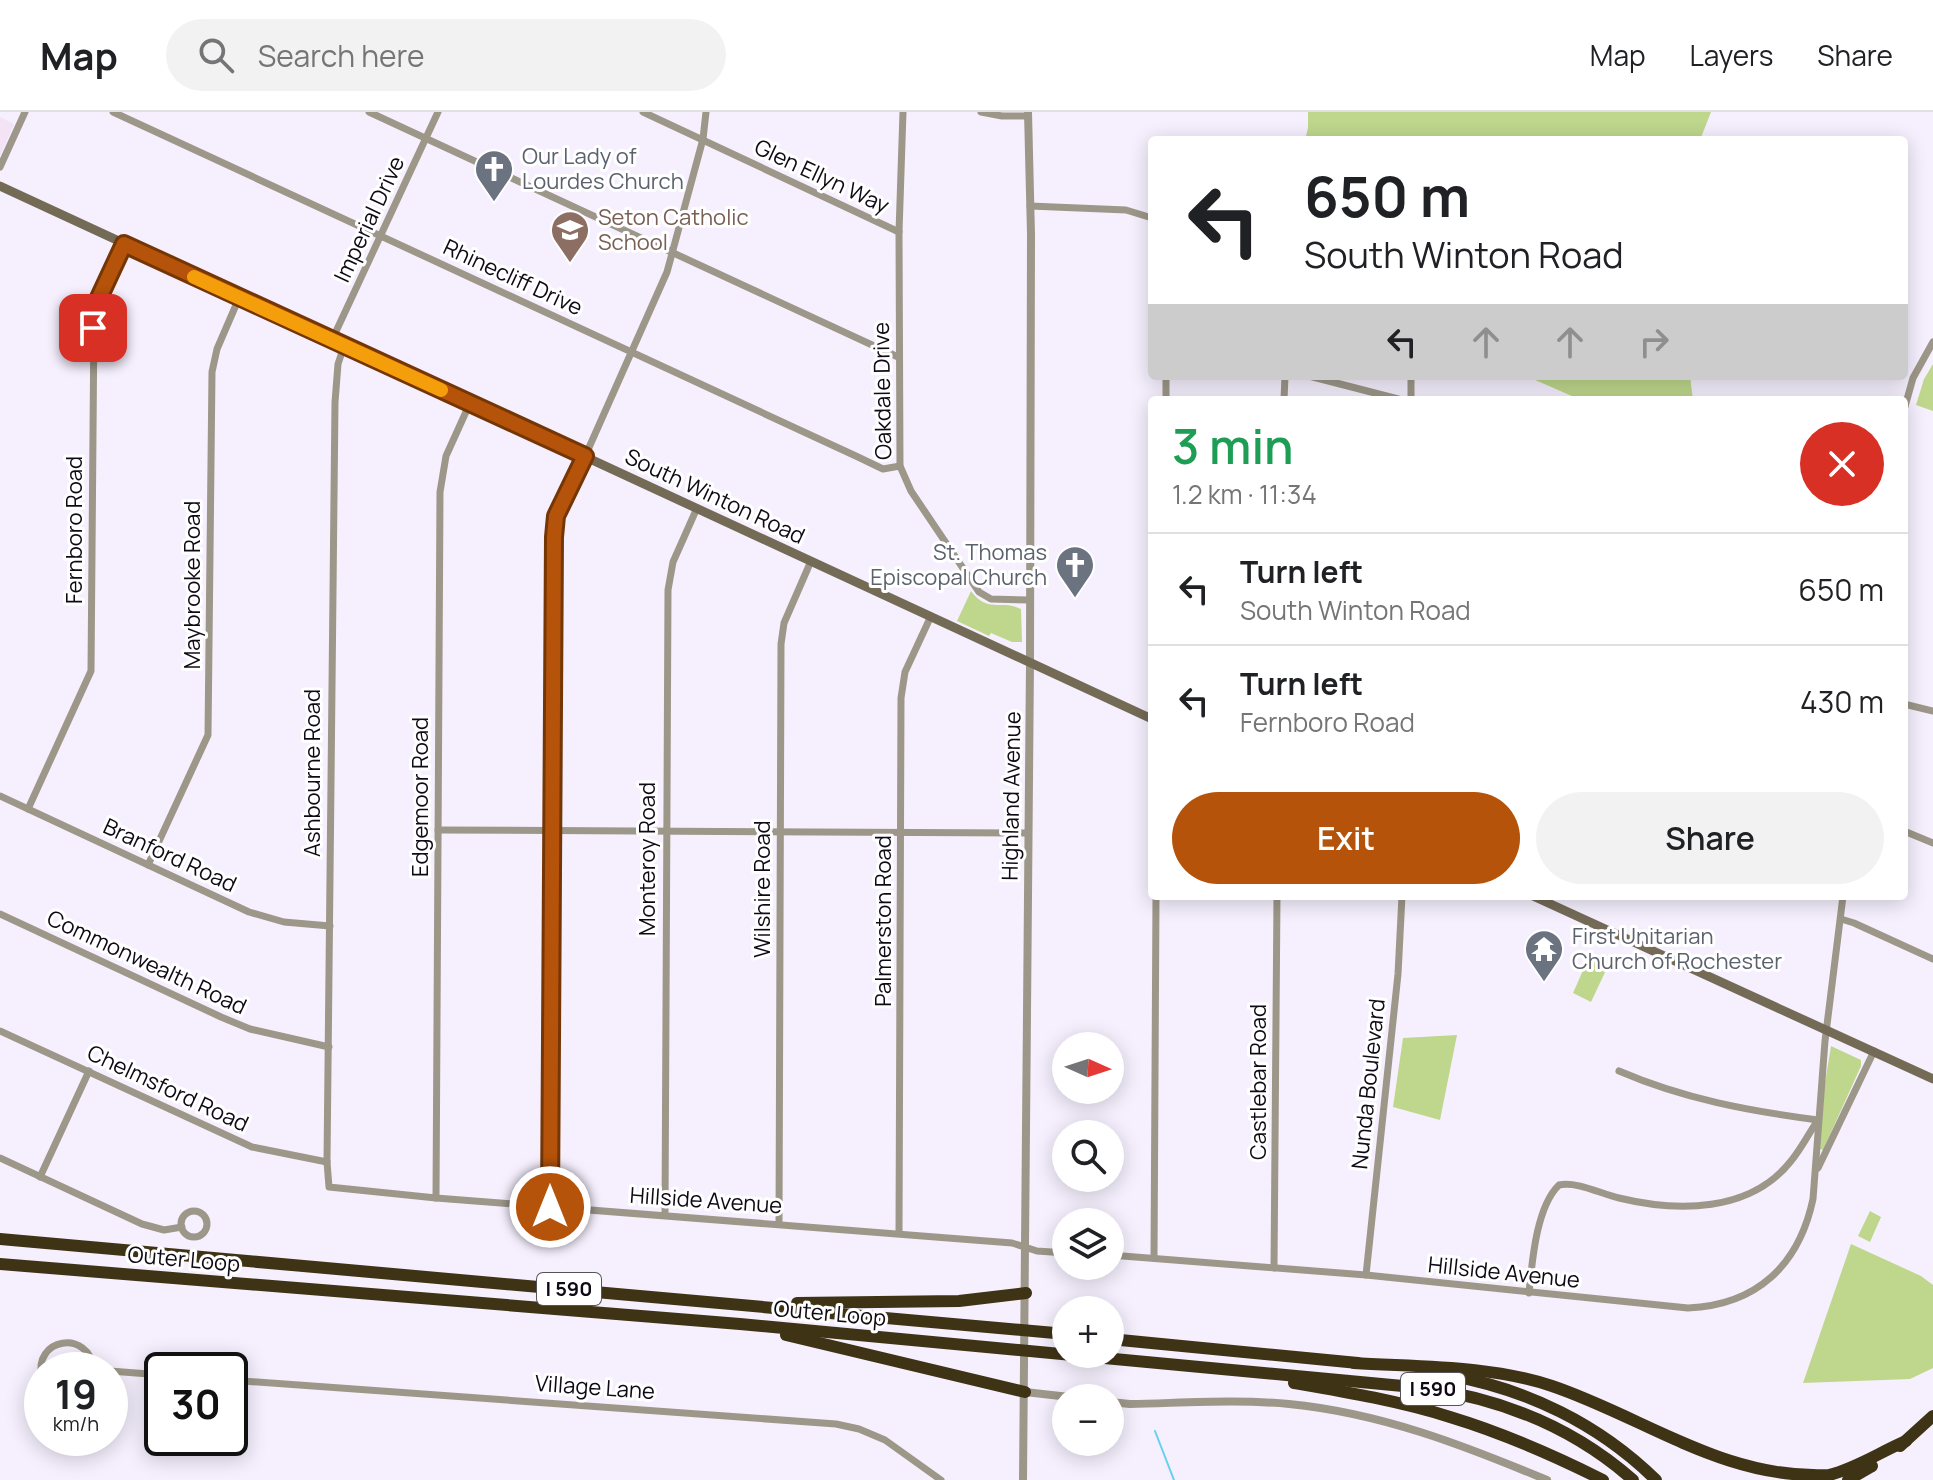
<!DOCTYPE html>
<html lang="en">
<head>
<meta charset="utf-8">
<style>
  :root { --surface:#fff; --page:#f2f2f2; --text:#202124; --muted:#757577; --line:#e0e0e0; --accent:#b45309 }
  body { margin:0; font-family:Manrope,sans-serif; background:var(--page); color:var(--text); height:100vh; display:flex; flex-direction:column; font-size:30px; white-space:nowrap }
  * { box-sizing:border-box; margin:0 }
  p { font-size:26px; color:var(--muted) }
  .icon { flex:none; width:44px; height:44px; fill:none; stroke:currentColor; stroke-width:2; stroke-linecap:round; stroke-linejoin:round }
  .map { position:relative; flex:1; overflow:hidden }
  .side { position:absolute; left:1148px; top:284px; width:760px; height:504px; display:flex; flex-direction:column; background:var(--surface); border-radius:8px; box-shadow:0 4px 20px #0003 }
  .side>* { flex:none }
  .guide { position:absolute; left:1148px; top:24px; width:760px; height:244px; border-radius:8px; box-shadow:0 4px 20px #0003; background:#fff; color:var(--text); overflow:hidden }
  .needle { width:52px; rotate:93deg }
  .buttons { position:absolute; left:1052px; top:920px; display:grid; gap:16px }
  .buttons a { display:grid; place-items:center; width:72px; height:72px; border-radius:50%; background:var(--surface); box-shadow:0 4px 20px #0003; font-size:40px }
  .speed { position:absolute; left:24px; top:1240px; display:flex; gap:16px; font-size:40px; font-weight:700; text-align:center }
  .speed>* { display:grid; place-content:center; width:104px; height:104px; border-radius:50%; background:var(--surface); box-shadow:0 4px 20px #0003; line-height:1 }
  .speed small { font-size:20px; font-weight:400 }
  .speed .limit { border:4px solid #111; border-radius:12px; background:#fff; color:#111 }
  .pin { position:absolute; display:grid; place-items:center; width:68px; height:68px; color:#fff; margin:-34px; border-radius:16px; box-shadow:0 4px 12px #0006 }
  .me { position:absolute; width:88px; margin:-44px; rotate:0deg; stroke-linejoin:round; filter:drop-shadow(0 0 6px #0008) }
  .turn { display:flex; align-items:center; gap:28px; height:168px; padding:0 24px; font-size:36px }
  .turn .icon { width:104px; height:104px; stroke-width:2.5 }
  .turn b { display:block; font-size:56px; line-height:68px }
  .lanes { display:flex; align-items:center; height:76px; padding:0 24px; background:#0003; justify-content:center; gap:40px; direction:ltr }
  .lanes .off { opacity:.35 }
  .round { display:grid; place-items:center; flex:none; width:84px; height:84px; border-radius:42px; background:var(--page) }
  .overview { display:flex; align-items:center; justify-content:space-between; height:136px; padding:0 24px }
  h1 { font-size:48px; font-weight:600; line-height:60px; color:#1e9e55 }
  .cta { display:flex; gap:16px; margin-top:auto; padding:16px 24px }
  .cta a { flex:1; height:92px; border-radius:48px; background:var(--accent); color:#fff; font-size:32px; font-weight:600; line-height:92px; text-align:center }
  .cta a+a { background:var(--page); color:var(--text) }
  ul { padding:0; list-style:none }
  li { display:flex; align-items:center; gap:24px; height:112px; padding:0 24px; border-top:2px solid var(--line) }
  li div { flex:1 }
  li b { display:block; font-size:30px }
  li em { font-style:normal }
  header { display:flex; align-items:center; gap:48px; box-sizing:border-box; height:112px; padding:0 40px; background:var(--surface); border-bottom:2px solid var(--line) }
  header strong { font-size:38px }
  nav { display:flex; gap:44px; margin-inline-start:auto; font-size:28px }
  .search { width:560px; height:72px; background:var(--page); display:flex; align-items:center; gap:20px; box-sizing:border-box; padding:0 28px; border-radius:44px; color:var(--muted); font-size:30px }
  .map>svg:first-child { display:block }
</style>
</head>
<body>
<header>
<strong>Map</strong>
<div class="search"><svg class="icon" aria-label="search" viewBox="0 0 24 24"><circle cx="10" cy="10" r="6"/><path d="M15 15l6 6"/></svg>Search here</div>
<nav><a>Map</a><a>Layers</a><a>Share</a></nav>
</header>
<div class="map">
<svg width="1933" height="1368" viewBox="0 0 1933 1368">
  <rect width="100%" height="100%" fill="#f6f0fe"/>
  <polygon fill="#f3e3f5" points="0,5 14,12 0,44"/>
  <g fill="#bed78c">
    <polygon points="1308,0 1711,0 1700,28 1305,28 1308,16"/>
    <polygon points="1933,252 1933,299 1916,293 1924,267"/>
    <polygon points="1526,264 1690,264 1693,288 1581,288"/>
    <path d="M971,479C988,502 1001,487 1021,497L1022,530H1012L991,521L989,524L957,509Z"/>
    <polygon points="1588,847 1607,856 1591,890 1573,881"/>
    <polygon points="1457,923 1440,1008 1393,995 1403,926"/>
    <polygon points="1831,934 1861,948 1861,954 1823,1038 1820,1037 1822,989"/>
    <polygon points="1870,1099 1881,1105 1870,1130 1858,1124"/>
    <polygon points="1851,1132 1921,1164 1933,1173 1933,1256 1910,1267 1803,1271"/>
  </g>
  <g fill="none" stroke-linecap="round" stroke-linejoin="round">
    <polyline stroke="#66d0ed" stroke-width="2" points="1155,1319 1174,1368"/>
    <g stroke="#9d9789" stroke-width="7">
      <polyline points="113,0 858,345 883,357 900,354"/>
      <polyline points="369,0 898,245"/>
      <polyline points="643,0 899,120"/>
      <polyline points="903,0 899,120 900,354 911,379 979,480 991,487 1030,488"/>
      <polyline points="981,0 1002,4 1028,4"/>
      <polyline points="0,55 25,0"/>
      <polyline points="1030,94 1126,98 1152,106"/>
      <polyline points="332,228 438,0"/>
      <polyline points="344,234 338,252 335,290 327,1050 329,1075 436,1086 1012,1131 1037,1139 1066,1141"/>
      <polyline points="1309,264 1402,288"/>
      <polyline points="1166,288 1166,264"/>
      <polyline points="1284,288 1285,264"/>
      <polyline points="1411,288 1411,264"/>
      <polyline points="1904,298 1913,266 1933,230"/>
      <polyline points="1904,592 1933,599"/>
      <polyline points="0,684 249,800 284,810 330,814"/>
      <polyline points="28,697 91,559 94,203 100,183 124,132"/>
      <polyline points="438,718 1028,721"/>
      <polyline points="1904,719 1933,731"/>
      <polyline points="148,753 208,623 212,260 217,237 239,186"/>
      <polyline points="0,802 221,905 250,917 329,935"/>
      <polyline points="1841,807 1854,811 1933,847"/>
      <polyline points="0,919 252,1035 327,1050"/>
      <polyline points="0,1046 142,1112 164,1118 182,1115"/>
      <polyline points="1818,1056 1874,939"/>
      <polyline points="40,1065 89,959"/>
      <polyline points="436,1086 440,380 446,344 470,291"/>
      <polyline points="550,1095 555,412 667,160 703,27 706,0"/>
      <circle cx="194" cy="1112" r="13"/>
      <polyline points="665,1103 668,478 673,450 697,396"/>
      <polyline points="779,1112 781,532 784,511 811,449"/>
      <polyline points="899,1121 901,586 905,560 931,504"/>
      <path d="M1110,1143L1366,1163L1688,1196C1757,1193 1799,1153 1813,1087L1825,929L1843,784"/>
      <polyline points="1154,1146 1156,784"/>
      <polyline points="1274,1156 1277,784"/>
      <polyline points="1366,1163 1398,862 1402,784"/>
      <path d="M1529,1181C1532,1151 1536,1095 1559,1073C1577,1069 1601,1082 1619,1086C1677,1100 1750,1101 1791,1049C1801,1037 1809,1021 1818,1008C1749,999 1684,987 1619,959"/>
      <polyline points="110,1259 162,1263"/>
      <path d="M42,1266C32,1226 89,1216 94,1258"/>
      <polyline points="230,1268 836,1312 859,1317 885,1328 941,1368"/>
    </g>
    <g stroke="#9d9789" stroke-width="8">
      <polyline points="1025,1280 1078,1286"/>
      <path d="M1110,1290L1130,1292C1183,1291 1236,1287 1289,1292C1381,1301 1463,1333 1547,1368"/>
      <polyline points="1023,1368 1030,550 1031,122 1028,0"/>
    </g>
    <g stroke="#746b57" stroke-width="9">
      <polyline points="0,74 1152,607"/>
      <polyline points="1533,784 1933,967"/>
    </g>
    <g stroke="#3f3316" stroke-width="12">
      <polyline points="0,1127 1066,1222"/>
      <path d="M0,1152L740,1212L1424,1276C1503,1287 1573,1315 1633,1368"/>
      <polyline points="797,1191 959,1189 1026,1181"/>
      <polyline points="786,1223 1025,1280"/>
      <polyline points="1110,1227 1358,1251"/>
      <path d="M1354,1251C1419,1255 1489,1253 1552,1274C1644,1305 1724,1368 1829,1363C1857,1356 1880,1340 1906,1329"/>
      <path d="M1448,1263C1527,1277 1599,1312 1656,1368"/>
      <path d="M1294,1271C1346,1280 1399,1289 1450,1305C1503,1321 1553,1343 1603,1368"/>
      <polyline points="1900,1334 1933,1304"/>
      <polyline points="1848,1368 1872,1354"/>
    </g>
  </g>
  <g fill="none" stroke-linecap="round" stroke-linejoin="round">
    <defs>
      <polyline id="route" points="93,216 97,190 124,132 585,344 556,404 554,425 550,1095"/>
    </defs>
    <use href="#route" stroke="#753606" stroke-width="20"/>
    <use href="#route" stroke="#b45309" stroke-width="14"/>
    <polyline stroke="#f59e0b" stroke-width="14" points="194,165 441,278"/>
  </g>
  <defs>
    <symbol id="church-pin" viewBox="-11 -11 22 30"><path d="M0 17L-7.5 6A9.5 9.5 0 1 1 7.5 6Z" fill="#6b7280" stroke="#fff"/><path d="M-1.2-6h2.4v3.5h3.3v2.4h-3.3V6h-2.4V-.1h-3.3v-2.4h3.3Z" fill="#fff"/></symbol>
    <symbol id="school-pin" viewBox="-11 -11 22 30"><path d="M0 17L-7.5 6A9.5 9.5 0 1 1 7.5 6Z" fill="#8d6e63" stroke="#fff"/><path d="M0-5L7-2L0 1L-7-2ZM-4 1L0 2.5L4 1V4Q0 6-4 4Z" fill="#fff"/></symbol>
    <symbol id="temple-pin" viewBox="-11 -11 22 30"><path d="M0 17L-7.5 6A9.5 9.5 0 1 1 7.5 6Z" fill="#6b7280" stroke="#fff"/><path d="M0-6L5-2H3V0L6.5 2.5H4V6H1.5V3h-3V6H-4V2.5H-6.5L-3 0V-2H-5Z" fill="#fff"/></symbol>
  </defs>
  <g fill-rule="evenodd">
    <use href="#church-pin" x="472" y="35" width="44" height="60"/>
    <use href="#school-pin" x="548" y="96" width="44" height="60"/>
    <use href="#church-pin" x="1053" y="431" width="44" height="60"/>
    <use href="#temple-pin" x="1522" y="815" width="44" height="60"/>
  </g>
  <g text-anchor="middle" stroke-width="6" stroke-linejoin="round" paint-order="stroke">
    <g fill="#fff" stroke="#56535a" stroke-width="2">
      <rect x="537" y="1161" width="64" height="32" rx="6"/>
      <rect x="1401" y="1261" width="64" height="32" rx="6"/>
    </g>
    <g font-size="20" font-weight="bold" fill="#0e0914">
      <text x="569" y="1184">I 590</text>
      <text x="1433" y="1284">I 590</text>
    </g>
    <g font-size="22" fill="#5b616d" stroke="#fff" text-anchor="start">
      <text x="522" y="52">Our Lady of<tspan x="522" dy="25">Lourdes Church</tspan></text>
      <text x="1047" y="448" text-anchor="end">St. Thomas<tspan x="1047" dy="25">Episcopal Church</tspan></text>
      <text x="1572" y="832">First Unitarian<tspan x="1572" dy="25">Church of Rochester</tspan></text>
    </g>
    <g font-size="22" fill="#0e0914" stroke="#fff">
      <text transform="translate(822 64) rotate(25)" y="8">Glen Ellyn Way</text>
      <text transform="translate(369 107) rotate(-65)" y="8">Imperial Drive</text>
      <text transform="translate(513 165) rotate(25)" y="8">Rhinecliff Drive</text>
      <text transform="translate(882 279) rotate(-91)" y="8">Oakdale Drive</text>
      <text transform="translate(715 384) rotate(25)" y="8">South Winton Road</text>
      <text transform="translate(74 418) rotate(-90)" y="8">Fernboro Road</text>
      <text transform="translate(192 473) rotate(-90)" y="8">Maybrooke Road</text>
      <text transform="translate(312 661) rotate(-90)" y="8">Ashbourne Road</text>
      <text transform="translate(1011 684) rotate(-89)" y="8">Highland Avenue</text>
      <text transform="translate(420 685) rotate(-90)" y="8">Edgemoor Road</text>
      <text transform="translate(170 743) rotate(25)" y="8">Branford Road</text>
      <text transform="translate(647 747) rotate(-90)" y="8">Monteroy Road</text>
      <text transform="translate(762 777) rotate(-90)" y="8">Wilshire Road</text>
      <text transform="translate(883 809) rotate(-90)" y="8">Palmerston Road</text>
      <text transform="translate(147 850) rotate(25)" y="8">Commonwealth Road</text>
      <text transform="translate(1258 970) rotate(-90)" y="8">Castlebar Road</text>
      <text transform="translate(1368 972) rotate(-84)" y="8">Nunda Boulevard</text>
      <text transform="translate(168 976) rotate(25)" y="8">Chelmsford Road</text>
      <text transform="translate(706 1088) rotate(4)" y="8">Hillside Avenue</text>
      <text transform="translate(184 1147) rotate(5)" y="8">Outer Loop</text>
      <text transform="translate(1504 1160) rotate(6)" y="8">Hillside Avenue</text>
      <text transform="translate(830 1201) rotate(5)" y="8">Outer Loop</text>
      <text transform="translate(595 1275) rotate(4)" y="8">Village Lane</text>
    </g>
    <g font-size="22" fill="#785e54" stroke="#fff" text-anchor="start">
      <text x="598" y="113">Seton Catholic<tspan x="598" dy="25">School</tspan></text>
    </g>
  </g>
</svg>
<div class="buttons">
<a><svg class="needle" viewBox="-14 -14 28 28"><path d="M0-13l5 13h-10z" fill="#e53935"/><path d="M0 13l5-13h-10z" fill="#757577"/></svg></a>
<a><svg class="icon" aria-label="search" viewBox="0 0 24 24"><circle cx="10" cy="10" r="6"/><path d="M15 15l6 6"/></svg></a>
<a><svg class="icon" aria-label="layers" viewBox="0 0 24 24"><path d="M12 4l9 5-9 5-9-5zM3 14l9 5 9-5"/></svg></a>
<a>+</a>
<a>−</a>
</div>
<div class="speed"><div>19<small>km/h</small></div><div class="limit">30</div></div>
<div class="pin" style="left:93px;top:216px;background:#d93025"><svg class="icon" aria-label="arrive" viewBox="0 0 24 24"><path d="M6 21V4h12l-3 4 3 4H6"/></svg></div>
<svg class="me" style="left:550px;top:1095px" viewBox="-20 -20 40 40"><circle r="17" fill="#b45309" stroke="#fff" stroke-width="3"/><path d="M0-11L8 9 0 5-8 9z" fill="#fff"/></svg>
<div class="guide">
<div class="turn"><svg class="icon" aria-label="left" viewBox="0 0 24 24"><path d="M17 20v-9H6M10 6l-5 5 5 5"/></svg><div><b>650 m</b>South Winton Road</div></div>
<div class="lanes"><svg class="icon" aria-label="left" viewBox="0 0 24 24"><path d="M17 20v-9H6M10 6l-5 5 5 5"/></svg><svg class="icon off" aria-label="ahead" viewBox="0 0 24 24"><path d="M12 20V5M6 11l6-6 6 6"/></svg><svg class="icon off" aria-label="ahead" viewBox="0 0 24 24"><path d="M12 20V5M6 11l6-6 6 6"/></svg><svg class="icon off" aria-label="right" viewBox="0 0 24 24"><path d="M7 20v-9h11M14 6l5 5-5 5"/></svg></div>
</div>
<section class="side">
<div class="overview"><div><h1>3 min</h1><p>1.2 km · 11:34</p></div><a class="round" style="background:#d93025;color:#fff"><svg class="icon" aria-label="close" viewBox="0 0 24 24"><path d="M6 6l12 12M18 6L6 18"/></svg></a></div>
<ul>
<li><svg class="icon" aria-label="left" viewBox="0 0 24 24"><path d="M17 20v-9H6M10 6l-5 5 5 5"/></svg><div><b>Turn left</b><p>South Winton Road</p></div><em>650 m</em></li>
<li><svg class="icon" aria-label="left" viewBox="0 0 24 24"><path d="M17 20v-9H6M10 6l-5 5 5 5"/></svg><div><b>Turn left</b><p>Fernboro Road</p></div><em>430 m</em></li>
</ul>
<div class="cta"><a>Exit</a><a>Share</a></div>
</section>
</div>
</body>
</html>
